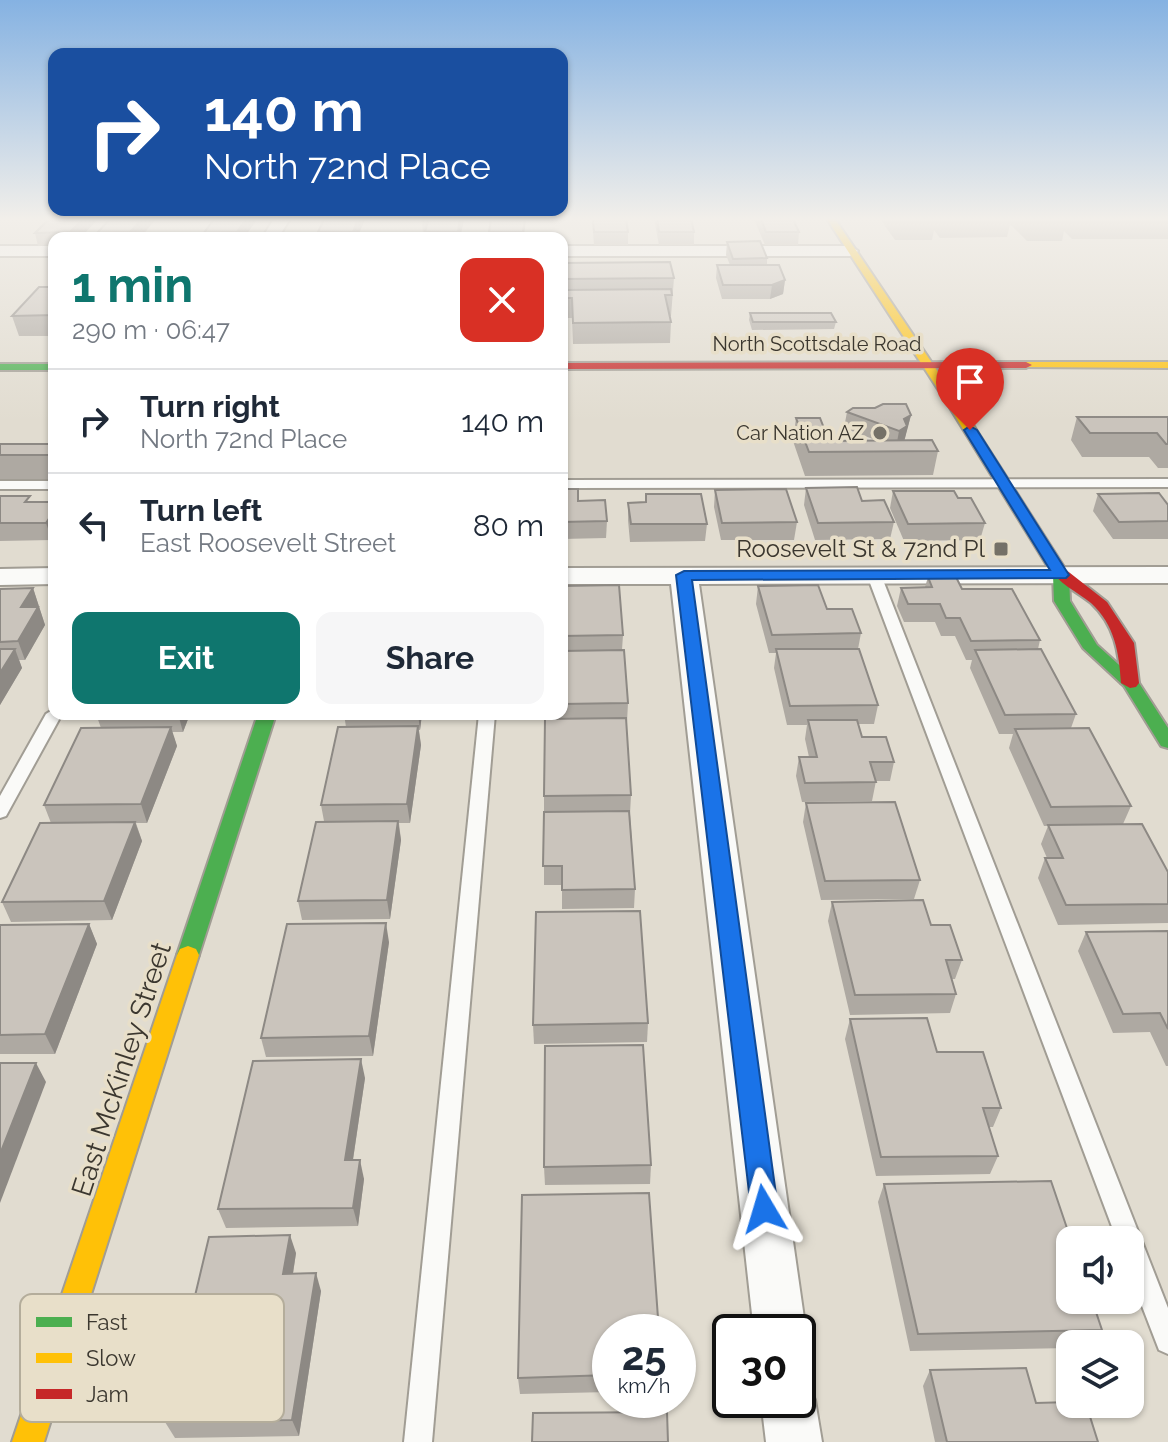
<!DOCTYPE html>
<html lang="en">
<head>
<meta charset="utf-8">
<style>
  :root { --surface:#fff; --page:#f6f6f7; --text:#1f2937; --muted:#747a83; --line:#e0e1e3; --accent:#0f766e }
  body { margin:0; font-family:Raleway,sans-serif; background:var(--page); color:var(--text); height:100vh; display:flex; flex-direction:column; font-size:30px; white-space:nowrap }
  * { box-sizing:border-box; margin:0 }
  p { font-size:26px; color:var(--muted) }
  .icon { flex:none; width:44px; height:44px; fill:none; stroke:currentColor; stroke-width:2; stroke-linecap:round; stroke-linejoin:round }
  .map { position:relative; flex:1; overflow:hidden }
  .drawer { position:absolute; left:48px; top:232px; width:520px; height:488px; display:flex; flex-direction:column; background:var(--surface); border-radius:16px; box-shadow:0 2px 6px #0004 }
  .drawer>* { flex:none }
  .banner { position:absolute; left:48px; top:48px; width:520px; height:168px; border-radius:16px; box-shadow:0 2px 6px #0004; background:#1a4fa0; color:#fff; overflow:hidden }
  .controls { position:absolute; left:1056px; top:1226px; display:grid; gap:16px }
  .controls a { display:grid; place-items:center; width:88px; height:88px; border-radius:16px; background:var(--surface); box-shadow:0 2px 6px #0004; font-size:40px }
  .speed { position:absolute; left:592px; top:1314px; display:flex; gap:16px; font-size:40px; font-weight:700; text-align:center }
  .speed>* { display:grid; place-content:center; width:104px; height:104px; border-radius:50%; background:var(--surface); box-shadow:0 2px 6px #0004; line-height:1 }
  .speed small { font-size:20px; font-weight:400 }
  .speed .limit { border:4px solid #111; border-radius:12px; background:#fff; color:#111 }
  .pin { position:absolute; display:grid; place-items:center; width:68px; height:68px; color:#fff; margin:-82px -34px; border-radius:50% 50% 50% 0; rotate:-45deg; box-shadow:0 0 8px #0007 }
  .pin .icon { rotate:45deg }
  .me { position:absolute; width:88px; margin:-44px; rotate:353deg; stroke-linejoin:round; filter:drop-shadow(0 0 6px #0008) }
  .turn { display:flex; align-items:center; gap:28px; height:168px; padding:0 24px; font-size:36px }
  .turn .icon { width:104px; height:104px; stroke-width:2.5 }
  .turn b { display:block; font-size:56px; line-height:68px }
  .round { display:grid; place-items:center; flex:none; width:84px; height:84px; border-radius:16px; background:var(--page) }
  .overview { display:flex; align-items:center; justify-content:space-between; height:136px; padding:0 24px }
  h1 { font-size:48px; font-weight:700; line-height:60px; color:var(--accent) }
  .action { display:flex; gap:16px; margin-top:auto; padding:16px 24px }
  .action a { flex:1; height:92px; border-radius:16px; background:var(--accent); color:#fff; font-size:32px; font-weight:700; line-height:92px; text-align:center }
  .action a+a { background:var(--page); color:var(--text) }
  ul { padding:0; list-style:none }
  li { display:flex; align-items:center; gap:24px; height:104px; padding:0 24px; border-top:2px solid var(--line) }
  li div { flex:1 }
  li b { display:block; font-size:30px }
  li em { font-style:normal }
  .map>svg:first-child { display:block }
</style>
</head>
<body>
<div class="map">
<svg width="1168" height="1442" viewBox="0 0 1168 1442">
  <rect width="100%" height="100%" fill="#e1dcd0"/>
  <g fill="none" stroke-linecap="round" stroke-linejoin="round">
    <defs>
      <g id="lane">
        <polygon points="1168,479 1168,487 562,488 562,480"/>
        <rect x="0" y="481" width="54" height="8"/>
        <polygon points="874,571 881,575 1168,1308 1168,1354 1159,1350 1130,1275 1130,1240 1117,1240 867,575"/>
        <polygon points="54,709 54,714 62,714 6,816 0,818 0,796 46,714"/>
        <polygon points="479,714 495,714 432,1442 404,1442"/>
      </g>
      <g id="street">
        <polygon points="274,219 290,219 278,238 262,238"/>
        <rect x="0" y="246" width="54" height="10"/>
        <polygon points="562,246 850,246 858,251 850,256 562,256"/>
        <polygon points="1168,567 1168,583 699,584 806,1332 798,1351 798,1332 754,1332 671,584 562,584 562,568"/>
        <polygon points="54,568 54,584 0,585 0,569"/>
        <polygon points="798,1377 807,1381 815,1400 822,1442 766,1442 761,1400 798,1400"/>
      </g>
      <g id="fast">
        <rect x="0" y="364" width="54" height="6"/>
        <polygon points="1061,570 1069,575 1070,601 1097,645 1139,683 1168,728 1168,748 1161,746 1124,686 1083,648 1054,601 1053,575"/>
        <polygon points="258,714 276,714 199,955 196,961 188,964 180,961 177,955"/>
      </g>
      <g id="slow">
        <polygon points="827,219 835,219 959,403 1064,567 1061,570 1051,570 1048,567 947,403"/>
        <polygon points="1026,362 1168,362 1168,368 1022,367 1020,365"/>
        <polygon points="188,946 196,949 199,955 44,1442 12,1442 177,955 180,949"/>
      </g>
      <g id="jam">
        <polygon points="562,363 1026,362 1032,365 1026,368 562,369"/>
        <path d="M1056,562L1107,602L1134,643L1139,683L1136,687L1130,688L1121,683C1119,653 1115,625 1091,603C1076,591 1059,584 1048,567Z"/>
      </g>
    </defs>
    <use href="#lane" stroke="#a19d94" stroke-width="4"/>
    <use href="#street" stroke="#a19d94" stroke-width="4"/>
    <use href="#fast" stroke="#a19d94" stroke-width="4"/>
    <use href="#slow" stroke="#a19d94" stroke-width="4"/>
    <use href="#jam" stroke="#a19d94" stroke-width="4"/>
    <use href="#lane" fill="#fafaf8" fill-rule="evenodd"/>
    <use href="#street" fill="#fafaf8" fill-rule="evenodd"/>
    <use href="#fast" fill="#4caf50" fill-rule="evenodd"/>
    <use href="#slow" fill="#ffc107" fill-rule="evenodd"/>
    <use href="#jam" fill="#c62828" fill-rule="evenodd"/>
  </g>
  <g fill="#aea9a2">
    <polygon points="49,219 98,219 80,238 54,238 54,245 38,246 35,233"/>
    <polygon points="110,219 156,219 140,238 98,238 97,233"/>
    <polygon points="257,219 244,238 205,238 204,233"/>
    <polygon points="324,219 365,219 357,238 319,238 318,232"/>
    <polygon points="464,219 460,238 425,238 425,234 423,234 422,221"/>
    <polygon points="526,219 524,238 489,238 489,232"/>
    <polygon points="592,219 626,219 628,232 628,245 594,245"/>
    <polygon points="654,219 691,219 694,232 694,245 659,245"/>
    <polygon points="754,219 793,219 799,232 798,245 765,245"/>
    <polygon points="880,219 1168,219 1168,239 1072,239 1064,231 1062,241 1027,241 1010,224 1007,237 940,238 934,230 932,240 895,240"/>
    <polygon points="727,242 767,258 767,265 785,280 783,294 770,299 722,299 716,278 717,265 730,265 726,255"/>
    <polygon points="562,263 674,278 671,316 670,316 671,322 670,343 573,344 572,318 565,318 564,299 562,299"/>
    <polygon points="54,287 54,336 19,336 12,316"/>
    <polygon points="750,313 836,322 834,329 752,330 749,320"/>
    <polygon points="847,412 911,415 904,441 938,451 933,475 805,476 793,441 796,418 829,441 878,441 844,428"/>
    <polygon points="1077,417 1168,417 1168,468 1158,468 1149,457 1082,457 1071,440"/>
    <rect x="0" y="444" width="54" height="35"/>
    <polygon points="806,488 862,501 894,522 890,539 815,540 804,505"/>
    <polygon points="562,489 607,521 606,538 562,539"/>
    <polygon points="715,490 797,522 794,540 721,540 714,507"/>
    <polygon points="893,491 958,498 985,523 980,540 904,541 890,508"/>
    <polygon points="646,494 707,524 705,541 630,542 628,520 628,503 645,502"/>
    <polygon points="1098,494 1168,505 1168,539 1113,539 1093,511"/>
    <polygon points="0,496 32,502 54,502 52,540 0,541"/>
    <polygon points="928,577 962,589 1040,640 1038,649 1076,714 1071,728 1131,806 1123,824 1168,872 1168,923 1058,925 1038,878 1045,858 1047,858 1041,844 1048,826 1044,826 1009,748 1013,734 999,734 970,668 972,660 966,660 955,636 941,636 935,622 904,622 897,606 901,588 925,587"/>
    <polygon points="562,586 623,635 622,650 628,703 627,722 626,722 631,795 630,814 635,889 634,908 562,909 562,885 544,885 544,796 550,714 562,714"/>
    <polygon points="758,586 827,609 861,633 858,649 878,705 874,724 858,724 862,737 894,762 890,781 876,781 872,801 802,802 796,776 799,757 809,757 805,739 807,725 787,725 774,668 776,653 769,653 756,604"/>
    <polygon points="33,588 45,625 25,660 19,660 22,668 0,705 0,589"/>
    <polygon points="96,714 190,714 183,732 172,732 177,746 147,823 136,823 142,841 112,920 11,922 2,902 51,823 44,805 101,728"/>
    <polygon points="344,714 422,714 420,730 419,730 421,745 410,823 399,823 401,840 390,919 302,920 298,901 324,821 321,805 346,727"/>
    <polygon points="806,803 920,880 914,899 821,900 803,822"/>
    <polygon points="832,902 931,925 962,960 955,979 952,979 956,994 950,1013 850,1015 828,921"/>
    <polygon points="89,924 97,944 55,1054 0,1054 0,925"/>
    <polygon points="1168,931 1168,1066 1166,1066 1150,1032 1113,1033 1078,951 1086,932"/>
    <polygon points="389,942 373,1056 266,1057 261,1038"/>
    <polygon points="850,1019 937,1052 1001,1108 993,1127 989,1127 998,1156 990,1174 876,1176 845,1039"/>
    <polygon points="648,1023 647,1042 534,1044 533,1025"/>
    <polygon points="365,1078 353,1160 364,1179 358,1226 226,1228 218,1209"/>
    <polygon points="651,1165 650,1184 545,1185 544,1167"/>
    <polygon points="884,1184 1102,1330 1093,1344 1070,1344 1070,1348 910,1351 878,1202"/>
    <polygon points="296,1253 293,1274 321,1291 299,1436 175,1438 165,1422"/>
    <polygon points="610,1332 610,1392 520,1394 518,1378"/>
    <polygon points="930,1370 1036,1403 1098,1442 935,1442 923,1386"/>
  </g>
  <g fill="#8d8984">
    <polygon points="83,219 98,219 80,238 71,238 70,232"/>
    <polygon points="142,219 156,219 140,238 132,238 130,232"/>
    <polygon points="246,219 257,219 244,238 238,238 237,232"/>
    <polygon points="358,219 365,219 357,238 354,238 353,232"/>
    <polygon points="460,219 464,219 460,238 458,238 458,232"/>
    <polygon points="785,280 783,294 770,299 772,285"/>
    <polygon points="911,415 904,442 896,448 899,431 904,419"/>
    <polygon points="54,511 54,537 52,540 46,523"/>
    <polygon points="33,588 45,625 25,660 18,641 21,607"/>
    <polygon points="15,649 22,668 0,705 0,673"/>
    <polygon points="178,714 190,714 183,732"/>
    <polygon points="418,714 422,714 420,730"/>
    <polygon points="418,726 421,745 410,823 407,804"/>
    <polygon points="171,727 177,746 147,823 141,804"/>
    <polygon points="398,821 401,840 390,919 387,900"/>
    <polygon points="135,822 142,841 112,920 104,901"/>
    <polygon points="386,923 389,942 373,1056 369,1036"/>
    <polygon points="89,924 97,944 55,1054 45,1034"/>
    <polygon points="361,1059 365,1078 350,1179 345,1160"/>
    <polygon points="36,1063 46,1082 0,1203 0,1154"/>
    <polygon points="360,1160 364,1179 358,1226 353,1208"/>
    <polygon points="290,1235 296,1253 290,1292 283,1274"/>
    <polygon points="316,1273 321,1291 299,1436 292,1420"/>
  </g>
  <g fill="#cac4bc" stroke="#8d8984" stroke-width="2">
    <polygon points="49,219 83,219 70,232 35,233"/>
    <polygon points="110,219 142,219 130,232 97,233"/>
    <polygon points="214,219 246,219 237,232 204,233"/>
    <polygon points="324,219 358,219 353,232 318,232"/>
    <polygon points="423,219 460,219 458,232 425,232 428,221 422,221"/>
    <polygon points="491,219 525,219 523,232 489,232"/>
    <polygon points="593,219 626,219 628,232 594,232"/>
    <polygon points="657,219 691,219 694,232 659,232"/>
    <polygon points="761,219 793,219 799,232 766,232"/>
    <rect x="493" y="235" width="24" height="3"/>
    <polygon points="760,241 767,258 733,259 727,242"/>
    <polygon points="670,262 674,278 562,279 562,263"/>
    <polygon points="717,265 779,265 785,280 772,285 723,285"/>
    <polygon points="39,287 54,287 54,315 12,316"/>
    <polygon points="671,289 672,295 665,295 671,322 573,323 572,298 564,298 564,290"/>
    <polygon points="750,313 831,313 836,322 753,322"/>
    <polygon points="883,404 906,404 911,415 904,419 907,426 899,431 847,412 853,408 875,408"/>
    <polygon points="1077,417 1168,417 1168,444 1166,444 1157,433 1090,433"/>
    <polygon points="796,418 820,418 829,441 932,440 938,451 809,452"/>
    <rect x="0" y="444" width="54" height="11"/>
    <polygon points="857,487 862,501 884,500 894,522 818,523 806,488"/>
    <polygon points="562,489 578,489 578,501 605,500 607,521 562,522"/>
    <polygon points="786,489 797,522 722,523 715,490"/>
    <polygon points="893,491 954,491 958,498 971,498 985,523 908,524"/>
    <polygon points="1159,493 1168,505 1168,521 1119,522 1098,494"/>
    <polygon points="646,494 701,494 707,524 631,524 628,503 646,502"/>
    <polygon points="0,496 30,496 25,502 54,502 54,511 46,523 0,523"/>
    <polygon points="928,577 956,577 962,589 1012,589 1040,640 971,641 960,618 946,618 940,604 908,604 901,588 932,587"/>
    <polygon points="619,585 623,635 562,636 562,586"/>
    <polygon points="818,585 827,609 852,609 861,633 772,635 758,586"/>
    <polygon points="33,588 21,607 38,607 18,641 0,642 0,589"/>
    <polygon points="0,649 15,649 0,673"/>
    <polygon points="776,649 859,649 878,705 790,706"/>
    <polygon points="1041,649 1076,714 1005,715 975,650"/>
    <polygon points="624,650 628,703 562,704 562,651"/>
    <polygon points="626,718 631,795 544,796 545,719"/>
    <polygon points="808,720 857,720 862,737 886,737 894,762 870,762 876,782 805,783 799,757 817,757"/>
    <polygon points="418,726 407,804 321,805 338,727"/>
    <polygon points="171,727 141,804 44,805 81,728"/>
    <polygon points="1089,728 1131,806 1051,807 1015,729"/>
    <polygon points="895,802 920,880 825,881 806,803"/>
    <polygon points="629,811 635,889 562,890 562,866 543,866 544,812"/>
    <polygon points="398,821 387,900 298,901 316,822"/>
    <polygon points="135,822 104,901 2,902 40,823"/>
    <polygon points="1142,824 1168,872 1168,904 1066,905 1045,858 1063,858 1048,825"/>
    <polygon points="923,900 931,925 950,925 962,960 946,960 956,994 855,995 832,902"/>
    <polygon points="640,911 648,1023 533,1025 536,912"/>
    <polygon points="386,923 369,1036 261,1038 287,924"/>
    <polygon points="89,924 45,1034 0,1035 0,925"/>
    <polygon points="1168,931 1168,1029 1160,1013 1123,1014 1086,932"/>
    <polygon points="927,1018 937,1052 983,1052 1001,1108 983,1108 998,1156 881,1157 850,1019"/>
    <polygon points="643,1045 651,1165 544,1167 545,1046"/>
    <polygon points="361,1059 345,1160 360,1160 353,1208 218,1209 253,1061"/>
    <polygon points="0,1063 36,1063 0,1154"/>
    <polygon points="1051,1181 1071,1240 1070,1240 1070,1300 1092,1300 1102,1330 918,1334 884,1184"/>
    <polygon points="649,1193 659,1332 610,1332 610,1375 518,1378 522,1195"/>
    <polygon points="290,1235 283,1274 316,1273 292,1420 165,1422 209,1237"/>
    <polygon points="1026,1368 1036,1403 1070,1402 1070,1404 1086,1404 1098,1442 947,1442 930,1370"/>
    <polygon points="667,1412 668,1442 532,1442 533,1413"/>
  </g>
  <linearGradient id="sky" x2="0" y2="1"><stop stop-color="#85b2e2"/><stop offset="0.52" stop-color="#f2efea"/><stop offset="1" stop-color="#f2efea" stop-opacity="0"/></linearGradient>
  <rect width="1168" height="421" fill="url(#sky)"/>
  <polygon fill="#1a73e8" stroke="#114b97" stroke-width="2" points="970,426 977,430 1069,575 1066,578 692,580 778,1209 774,1218 764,1222 755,1218 751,1209 676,575 684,571 1050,570 964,430"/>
  <g fill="#757167" stroke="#e8dfc9" stroke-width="3">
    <circle cx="880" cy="433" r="8"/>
    <rect x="993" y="541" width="16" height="16" rx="4"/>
  </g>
  <g text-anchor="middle" stroke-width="7" stroke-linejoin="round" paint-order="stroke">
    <g font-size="20" fill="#3b372f" stroke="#e8dfc9">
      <text x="817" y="351">North Scottsdale Road</text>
    </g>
    <g font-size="20" fill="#3b372f" stroke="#e8dfc9" text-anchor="end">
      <text x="864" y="440">Car Nation AZ</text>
    </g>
    <g font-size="24" fill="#3b372f" stroke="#e8dfc9" text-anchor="end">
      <text x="985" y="557">Roosevelt St &amp; 72nd Pl</text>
    </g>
    <g font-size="28" fill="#3b372f" stroke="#e8dfc9">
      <text transform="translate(121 1069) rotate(-72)" y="10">East McKinley Street</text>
    </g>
  </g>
  <rect x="20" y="1294" width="264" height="128" rx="12" fill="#e8dfc9" stroke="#b4ad9b" stroke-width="2"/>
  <rect x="36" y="1317" width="36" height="10" fill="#4caf50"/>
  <rect x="36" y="1353" width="36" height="10" fill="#ffc107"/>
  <rect x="36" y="1389" width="36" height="10" fill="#c62828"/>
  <g font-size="22" fill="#3b372f">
    <text x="86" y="1330">Fast</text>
    <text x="86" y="1366">Slow</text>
    <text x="86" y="1402">Jam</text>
  </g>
</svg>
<div class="controls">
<a><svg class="icon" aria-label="sound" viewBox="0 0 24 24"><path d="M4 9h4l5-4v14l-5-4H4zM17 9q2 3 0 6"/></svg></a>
<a><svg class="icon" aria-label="layers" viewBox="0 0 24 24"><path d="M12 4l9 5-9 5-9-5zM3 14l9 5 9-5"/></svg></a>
</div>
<div class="speed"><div>25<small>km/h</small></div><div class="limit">30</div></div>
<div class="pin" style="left:970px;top:430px;background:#d93025"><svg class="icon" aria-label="arrive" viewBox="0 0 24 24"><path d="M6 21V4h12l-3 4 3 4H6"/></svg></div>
<svg class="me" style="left:764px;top:1209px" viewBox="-20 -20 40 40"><path d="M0-17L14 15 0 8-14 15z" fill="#1a73e8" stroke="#fff" stroke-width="4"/></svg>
<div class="banner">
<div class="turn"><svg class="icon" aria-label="right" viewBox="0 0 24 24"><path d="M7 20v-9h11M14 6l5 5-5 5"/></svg><div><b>140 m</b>North 72nd Place</div></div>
</div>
<section class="drawer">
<div class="overview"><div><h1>1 min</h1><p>290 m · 06:47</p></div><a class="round" style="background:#d93025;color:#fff"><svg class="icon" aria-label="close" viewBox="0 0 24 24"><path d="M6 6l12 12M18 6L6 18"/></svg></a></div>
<ul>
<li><svg class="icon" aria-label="right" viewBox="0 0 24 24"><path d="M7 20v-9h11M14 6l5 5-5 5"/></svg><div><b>Turn right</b><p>North 72nd Place</p></div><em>140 m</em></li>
<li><svg class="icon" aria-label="left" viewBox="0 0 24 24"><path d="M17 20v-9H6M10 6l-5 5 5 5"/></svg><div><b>Turn left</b><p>East Roosevelt Street</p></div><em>80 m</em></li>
</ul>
<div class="action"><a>Exit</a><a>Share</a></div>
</section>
</div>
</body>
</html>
